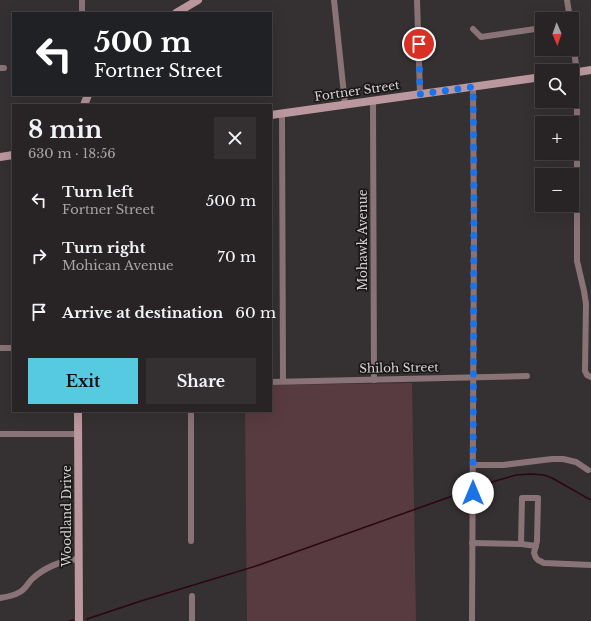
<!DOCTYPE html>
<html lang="en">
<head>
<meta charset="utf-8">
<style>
  :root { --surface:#282425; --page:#343032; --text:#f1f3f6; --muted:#a5a4a7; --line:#444142; --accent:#55cae0 }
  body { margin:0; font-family:"Libre Baskerville",serif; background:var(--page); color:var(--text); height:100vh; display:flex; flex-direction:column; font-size:15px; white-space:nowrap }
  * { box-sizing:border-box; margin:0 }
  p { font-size:13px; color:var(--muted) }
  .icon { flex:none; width:22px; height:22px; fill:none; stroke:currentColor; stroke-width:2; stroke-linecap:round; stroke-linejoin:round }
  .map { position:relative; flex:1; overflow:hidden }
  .side { position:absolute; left:12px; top:104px; width:260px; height:308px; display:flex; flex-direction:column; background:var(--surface); border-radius:0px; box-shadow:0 4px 16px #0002,0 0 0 1px var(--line) }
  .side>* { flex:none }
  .banner { position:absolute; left:12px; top:12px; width:260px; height:84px; border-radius:0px; box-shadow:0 4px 16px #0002,0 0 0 1px var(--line); background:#202124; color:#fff; overflow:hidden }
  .needle { width:26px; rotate:178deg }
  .controls { position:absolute; left:535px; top:12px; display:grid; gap:8px }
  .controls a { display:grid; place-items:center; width:44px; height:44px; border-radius:0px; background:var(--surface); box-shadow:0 4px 16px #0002,0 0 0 1px var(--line); font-size:20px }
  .pin { position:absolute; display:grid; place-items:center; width:34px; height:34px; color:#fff; margin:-17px; border:2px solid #fff; border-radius:50%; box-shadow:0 1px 4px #0007 }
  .me { position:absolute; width:44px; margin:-22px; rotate:0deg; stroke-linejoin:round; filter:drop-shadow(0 0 3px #0008) }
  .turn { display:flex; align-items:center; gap:14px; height:84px; padding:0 16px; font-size:18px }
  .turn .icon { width:52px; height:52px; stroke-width:2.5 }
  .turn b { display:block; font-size:28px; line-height:34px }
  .round { display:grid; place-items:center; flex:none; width:42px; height:42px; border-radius:0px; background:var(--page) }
  .head { display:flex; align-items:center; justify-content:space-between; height:68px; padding:0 16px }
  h1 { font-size:24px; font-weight:700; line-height:30px }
  .cta { display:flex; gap:8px; margin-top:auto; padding:8px 16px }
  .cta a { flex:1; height:46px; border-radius:0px; background:var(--accent); color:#111; font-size:16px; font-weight:700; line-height:46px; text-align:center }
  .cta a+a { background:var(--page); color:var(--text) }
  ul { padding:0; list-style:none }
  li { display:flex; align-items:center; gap:12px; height:56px; padding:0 16px }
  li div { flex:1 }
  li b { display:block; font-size:15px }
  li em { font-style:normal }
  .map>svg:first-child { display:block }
</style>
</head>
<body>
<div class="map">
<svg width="591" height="621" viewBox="0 0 591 621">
  <rect width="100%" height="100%" fill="#353031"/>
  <polygon fill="#583b41" points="412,383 416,621 247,621 245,411 271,411 271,385"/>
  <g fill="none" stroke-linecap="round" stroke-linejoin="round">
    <g stroke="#2c0612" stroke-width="1.5">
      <polyline points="475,487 516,475 531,474 544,475 552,478 591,500"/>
      <polyline points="87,619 141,601 259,565 472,489"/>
      <polyline points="69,621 73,620"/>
    </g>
    <g stroke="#8a7377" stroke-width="6">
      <polyline points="82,0 82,13"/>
      <polyline points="334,0 345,104"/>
      <polyline points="417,0 420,94"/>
      <polyline points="567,0 570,19"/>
      <polyline points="473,29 481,37 542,28"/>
      <polyline points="572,37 577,72 577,261 584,291 586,304 585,371 587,375 591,377"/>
      <polyline points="0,68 4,68"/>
      <polyline points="373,101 374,380"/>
      <polyline points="282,113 283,381"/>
      <polyline points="0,348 13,348"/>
      <polyline points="271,382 527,376"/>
      <polyline points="191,411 191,541"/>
      <polyline points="0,434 78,434"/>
      <polyline points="473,465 503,465 552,459 563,459 576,462 588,470"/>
      <polyline points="472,543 521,544 536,546"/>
      <polyline points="521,544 522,498 538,498 537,541 534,553 536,558 538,560 544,563 591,565"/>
      <polyline points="192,596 192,621"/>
      <path d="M0,598C6,597 13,596 18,593C24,591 27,585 31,580C43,568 62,560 79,559"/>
      <polyline points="472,621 474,229 473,87"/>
    </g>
    <g stroke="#bb989e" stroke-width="8">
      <polyline points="176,13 198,0"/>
      <polyline points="572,73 591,70"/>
      <polyline points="84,105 88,95"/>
      <polyline points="271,115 542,77"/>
      <polyline points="0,157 13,155"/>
      <polyline points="78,411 79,621"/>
    </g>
  </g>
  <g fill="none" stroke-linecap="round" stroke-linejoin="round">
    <polyline stroke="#1a73e8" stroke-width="7" stroke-dasharray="0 12.6" points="419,44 420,94 473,87 474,191 473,493"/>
  </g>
  <g text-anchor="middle" stroke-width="3.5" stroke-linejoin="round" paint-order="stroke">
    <g font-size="12" fill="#d5d1d2" stroke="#1b1819">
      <text transform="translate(357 91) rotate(-8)" y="4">Fortner Street</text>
      <text transform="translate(363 240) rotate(-90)" y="4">Mohawk Avenue</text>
      <text transform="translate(399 368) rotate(-1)" y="4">Shiloh Street</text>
      <text transform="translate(67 516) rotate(-90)" y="4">Woodland Drive</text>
    </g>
  </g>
</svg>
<div class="controls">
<a><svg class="needle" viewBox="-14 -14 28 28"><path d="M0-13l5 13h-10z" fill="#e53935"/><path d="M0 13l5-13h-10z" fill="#a5a4a7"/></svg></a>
<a><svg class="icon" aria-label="search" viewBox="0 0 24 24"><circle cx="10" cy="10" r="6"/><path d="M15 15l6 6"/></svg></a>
<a>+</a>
<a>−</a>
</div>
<div class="pin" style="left:419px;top:44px;background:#d93025"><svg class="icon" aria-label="arrive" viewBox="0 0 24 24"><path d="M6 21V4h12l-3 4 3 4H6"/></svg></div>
<svg class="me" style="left:473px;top:493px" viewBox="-20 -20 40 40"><circle r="19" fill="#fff"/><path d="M0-13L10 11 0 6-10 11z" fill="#1a73e8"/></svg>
<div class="banner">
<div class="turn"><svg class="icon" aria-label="left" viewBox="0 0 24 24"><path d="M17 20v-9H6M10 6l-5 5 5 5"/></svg><div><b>500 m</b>Fortner Street</div></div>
</div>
<section class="side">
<div class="head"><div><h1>8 min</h1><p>630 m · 18:56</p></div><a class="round"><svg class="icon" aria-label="close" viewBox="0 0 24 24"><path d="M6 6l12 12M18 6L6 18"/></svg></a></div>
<ul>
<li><svg class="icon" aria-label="left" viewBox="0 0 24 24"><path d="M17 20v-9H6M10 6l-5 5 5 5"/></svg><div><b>Turn left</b><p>Fortner Street</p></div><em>500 m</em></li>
<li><svg class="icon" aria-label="right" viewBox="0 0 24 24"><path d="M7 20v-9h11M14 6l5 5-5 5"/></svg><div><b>Turn right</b><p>Mohican Avenue</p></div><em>70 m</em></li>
<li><svg class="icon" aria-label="arrive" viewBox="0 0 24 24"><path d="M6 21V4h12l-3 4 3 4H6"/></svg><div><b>Arrive at destination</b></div><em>60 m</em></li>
</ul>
<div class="cta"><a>Exit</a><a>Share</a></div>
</section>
</div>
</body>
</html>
